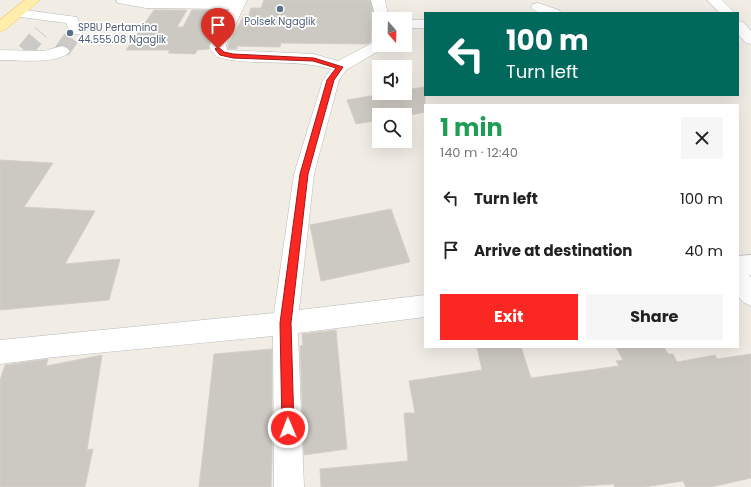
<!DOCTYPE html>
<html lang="en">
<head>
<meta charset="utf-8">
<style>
  :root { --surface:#fff; --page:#f6f6f6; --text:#222; --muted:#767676; --accent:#fa2722 }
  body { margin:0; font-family:Poppins,sans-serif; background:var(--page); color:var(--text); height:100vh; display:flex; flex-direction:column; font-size:15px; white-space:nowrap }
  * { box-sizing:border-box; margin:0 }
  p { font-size:13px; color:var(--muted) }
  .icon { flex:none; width:22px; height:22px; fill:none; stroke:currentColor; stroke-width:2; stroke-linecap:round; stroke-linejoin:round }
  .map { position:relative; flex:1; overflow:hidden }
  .details { position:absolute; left:424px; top:104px; width:315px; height:244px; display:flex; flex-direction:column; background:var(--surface); border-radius:0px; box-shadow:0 4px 16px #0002 }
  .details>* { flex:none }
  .top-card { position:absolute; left:424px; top:12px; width:315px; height:84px; border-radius:0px; box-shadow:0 4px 16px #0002; background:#00695c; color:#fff; overflow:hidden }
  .needle { width:26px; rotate:160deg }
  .fabs { position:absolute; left:372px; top:12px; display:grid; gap:8px }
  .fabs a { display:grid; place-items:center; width:40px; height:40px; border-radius:0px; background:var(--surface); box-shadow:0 4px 16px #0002; font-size:20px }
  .pin { position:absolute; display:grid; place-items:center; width:34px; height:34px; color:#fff; margin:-41px -17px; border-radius:50% 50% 50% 0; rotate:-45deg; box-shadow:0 0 4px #0007 }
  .pin .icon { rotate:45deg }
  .me { position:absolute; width:44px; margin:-22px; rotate:359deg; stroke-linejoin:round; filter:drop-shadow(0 0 3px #0008) }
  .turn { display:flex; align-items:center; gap:14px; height:84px; padding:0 16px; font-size:18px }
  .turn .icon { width:52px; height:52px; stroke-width:2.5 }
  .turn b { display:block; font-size:28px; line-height:34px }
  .round { display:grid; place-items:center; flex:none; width:42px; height:42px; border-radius:0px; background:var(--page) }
  .overview { display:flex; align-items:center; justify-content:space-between; height:68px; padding:0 16px }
  h1 { font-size:24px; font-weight:700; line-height:30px; color:#1e9e55 }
  .primary-button { display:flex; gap:8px; margin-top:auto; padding:8px 16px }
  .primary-button a { flex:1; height:46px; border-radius:0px; background:var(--accent); color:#fff; font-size:16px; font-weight:700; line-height:46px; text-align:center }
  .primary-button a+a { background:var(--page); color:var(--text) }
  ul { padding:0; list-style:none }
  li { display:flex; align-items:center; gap:12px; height:52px; padding:0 16px }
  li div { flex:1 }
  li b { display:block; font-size:15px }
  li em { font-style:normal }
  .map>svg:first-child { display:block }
</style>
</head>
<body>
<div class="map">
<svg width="751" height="487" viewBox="0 0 751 487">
  <rect width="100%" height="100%" fill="#f1ede5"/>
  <g fill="#ccc8c2" stroke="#d6cfc3">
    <polygon points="264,0 370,0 372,8 371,42 367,44 281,43 280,47 237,46 237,49 228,49 228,45 244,15 249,15 251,8 261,8"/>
    <polygon points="154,10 187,10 177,27 183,27 192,10 216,10 208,27 217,28 209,44 209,49 197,50 195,54 168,53 170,50 126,50"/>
    <polygon points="425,87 425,112 405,116 379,115 379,120 356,124 347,100 388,93 405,93 405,90"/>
    <polygon points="0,160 53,163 24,207 95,211 65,264 120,259 109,300 0,310"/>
    <polygon points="391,209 410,262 321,281 310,225"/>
    <polygon points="336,330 347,449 304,455 300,346 303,345 302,334"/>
    <polygon points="477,347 521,347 531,378 619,366 616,361 623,360 616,347 664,347 668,354 673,354 677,362 715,355 717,359 751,354 751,478 711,487 686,487 683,481 644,487 615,487 614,484 568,487 321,487 320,469 408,461 404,413 415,413 409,381 482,370"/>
    <polygon points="272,349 272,459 271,487 199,487 214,354"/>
    <polygon points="102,355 87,450 93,449 85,487 0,487 0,380 5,365 48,359 46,366"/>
  </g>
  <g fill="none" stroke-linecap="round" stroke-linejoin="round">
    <g stroke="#cccac6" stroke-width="16" stroke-dasharray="16 8" stroke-linecap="butt">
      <polyline points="25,51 41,32"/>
      <polyline points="62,51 76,31"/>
    </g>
    <defs>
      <g id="minor">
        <path d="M116,0H247L226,45L227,50L314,54L338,61L374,42L379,40V45H387L384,48L346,70L339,80L314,174L299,310L425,295V317L298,333L304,487H274L273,336L55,357L0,364V340L274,313L294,174L323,80L331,69C293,58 254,67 217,57L210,49V45L229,9L146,8L118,3Z"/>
        <polygon points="371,0 385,0 389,19 379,19 379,22 377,22"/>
        <polygon points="707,0 722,0 735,13 720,13"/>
        <path d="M538,3L559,10L561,13C552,13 537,16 531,7L533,4Z"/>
        <polygon points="18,9 77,17 83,31 81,34 71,34 66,23 13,16 11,13 13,10"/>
        <rect x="405" y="20" width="20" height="8"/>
        <polygon points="738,21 743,22 751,31 751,44 746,43 738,34"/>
        <path d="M62,46L67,48L70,51C60,65 16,60 0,60V50L44,51Z"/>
        <polygon points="751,255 751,275 749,275 751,277 751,306 743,302 738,296 738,256"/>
      </g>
      <polygon id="major" points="25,0 40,0 5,30 0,31 0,20"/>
    </defs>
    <use href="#minor" stroke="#b6b9bd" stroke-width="1"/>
    <use href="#major" stroke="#ffc450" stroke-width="1"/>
    <use href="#minor" fill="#fff" fill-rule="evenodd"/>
    <use href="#major" fill="#ffedac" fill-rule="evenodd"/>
  </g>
  <polygon fill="#fa2722" stroke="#a21916" points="218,47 224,52 233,54 314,58 343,67 334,80 308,174 291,323 294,428 292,432 288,433 284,432 282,428 280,323 300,174 327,80 336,68 313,61 233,58 220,55 215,49"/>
  <g fill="#5c6f8a" stroke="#fff" stroke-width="1.5">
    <circle cx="280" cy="9" r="4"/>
    <circle cx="70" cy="33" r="4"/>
  </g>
  <g text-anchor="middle" stroke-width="3.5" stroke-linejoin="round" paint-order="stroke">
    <g font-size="10" fill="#4e5e75" stroke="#fff">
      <text x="280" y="25">Polsek Ngaglik</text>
      <text x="78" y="31" text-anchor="start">SPBU Pertamina<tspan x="78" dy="12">44.555.08 Ngaglik</tspan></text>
    </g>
  </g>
</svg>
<div class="fabs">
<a><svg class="needle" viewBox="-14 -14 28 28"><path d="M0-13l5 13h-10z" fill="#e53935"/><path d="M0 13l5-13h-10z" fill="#767676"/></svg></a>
<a><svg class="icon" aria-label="sound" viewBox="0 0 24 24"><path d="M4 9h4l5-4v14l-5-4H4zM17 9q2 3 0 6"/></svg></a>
<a><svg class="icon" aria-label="search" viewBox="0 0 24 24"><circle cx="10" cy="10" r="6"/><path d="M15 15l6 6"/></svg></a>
</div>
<div class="pin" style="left:218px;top:49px;background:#d93025"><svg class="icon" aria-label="arrive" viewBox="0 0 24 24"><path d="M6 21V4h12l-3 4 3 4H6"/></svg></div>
<svg class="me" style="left:288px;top:428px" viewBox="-20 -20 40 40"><circle r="17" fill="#fa2722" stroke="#fff" stroke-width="3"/><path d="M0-11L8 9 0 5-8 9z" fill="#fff"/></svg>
<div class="top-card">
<div class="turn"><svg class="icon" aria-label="left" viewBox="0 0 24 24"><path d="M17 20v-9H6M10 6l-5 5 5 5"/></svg><div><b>100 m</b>Turn left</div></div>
</div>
<section class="details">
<div class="overview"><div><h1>1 min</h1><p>140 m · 12:40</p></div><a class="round"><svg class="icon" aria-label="close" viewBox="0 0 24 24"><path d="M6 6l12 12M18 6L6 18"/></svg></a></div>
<ul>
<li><svg class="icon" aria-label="left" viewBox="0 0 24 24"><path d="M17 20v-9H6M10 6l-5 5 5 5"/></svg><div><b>Turn left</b></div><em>100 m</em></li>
<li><svg class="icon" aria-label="arrive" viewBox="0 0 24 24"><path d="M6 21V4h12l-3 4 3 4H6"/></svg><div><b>Arrive at destination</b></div><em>40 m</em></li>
</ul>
<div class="primary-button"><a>Exit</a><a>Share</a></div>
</section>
</div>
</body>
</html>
